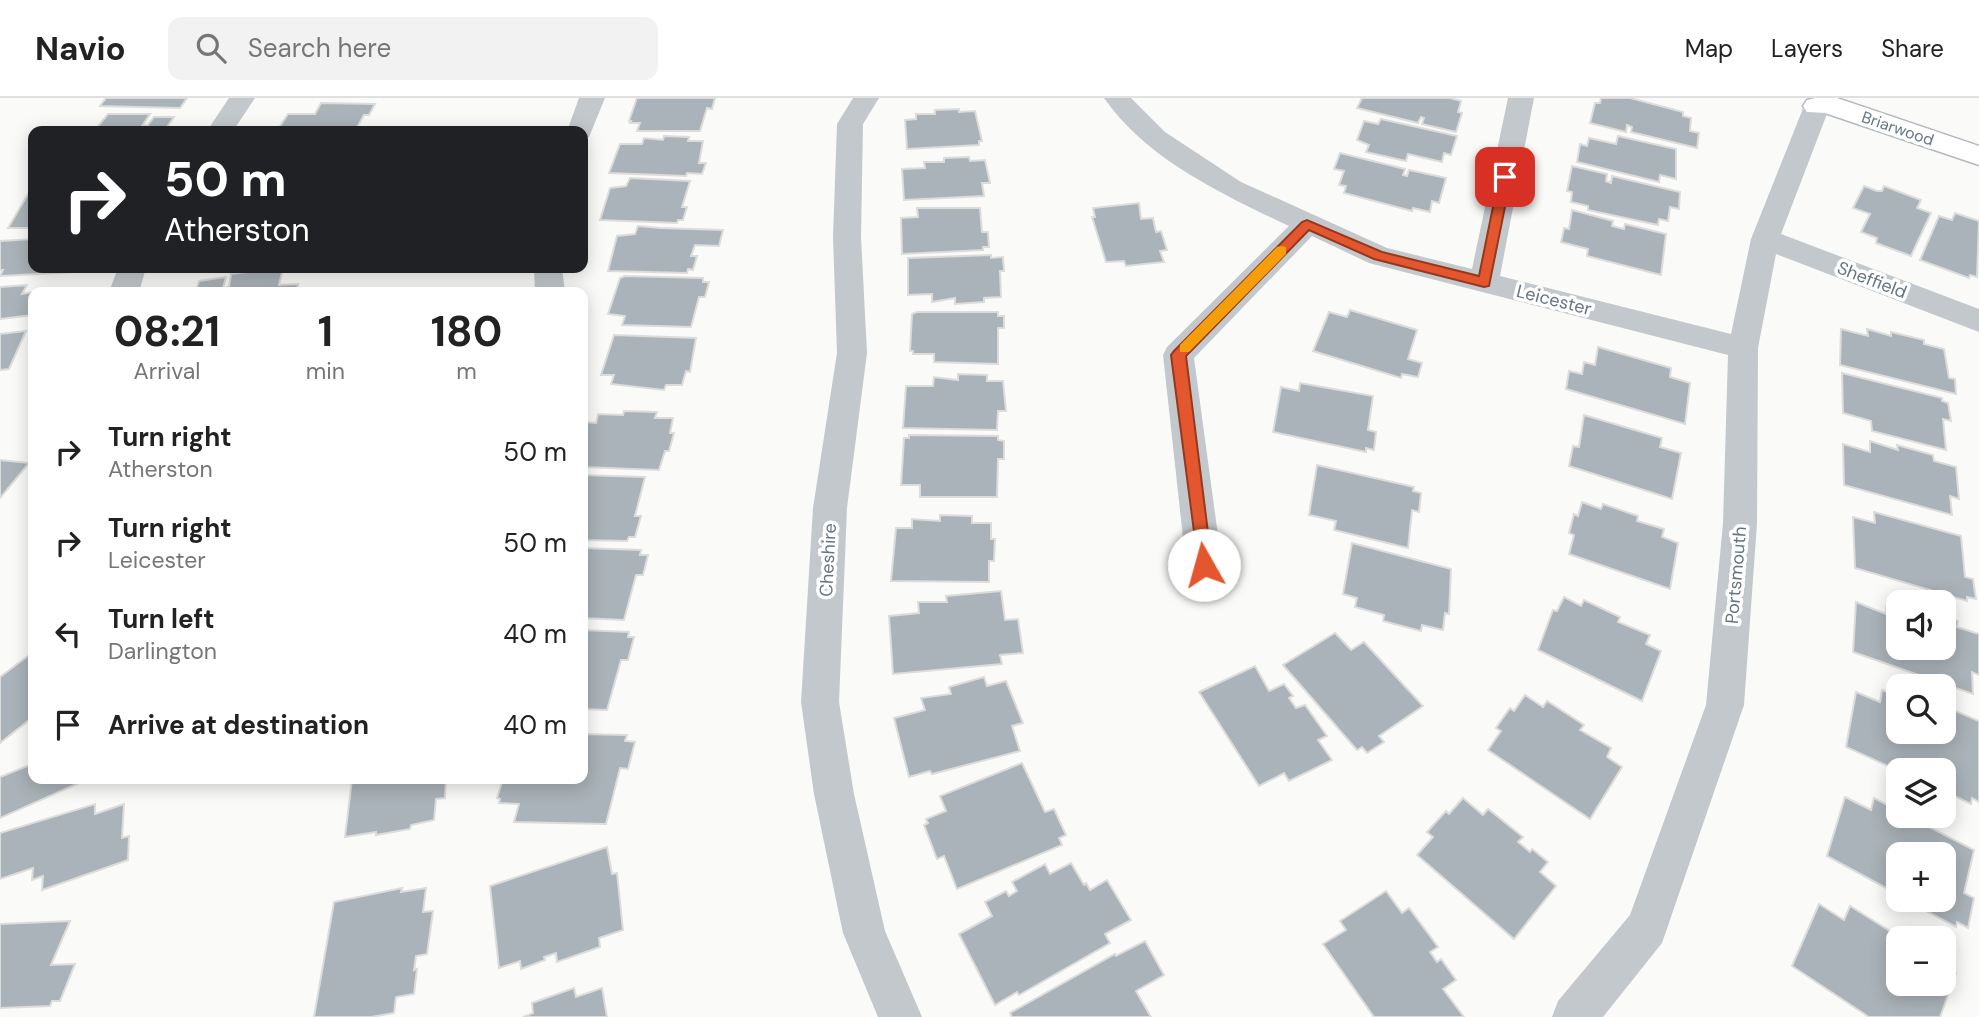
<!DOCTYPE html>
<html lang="en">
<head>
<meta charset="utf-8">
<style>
  :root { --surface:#fff; --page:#f2f2f2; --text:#222; --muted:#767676; --line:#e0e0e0 }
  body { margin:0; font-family:"DM Sans",sans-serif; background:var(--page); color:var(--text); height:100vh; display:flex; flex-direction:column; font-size:26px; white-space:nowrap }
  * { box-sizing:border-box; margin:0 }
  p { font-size:23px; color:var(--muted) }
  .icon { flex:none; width:38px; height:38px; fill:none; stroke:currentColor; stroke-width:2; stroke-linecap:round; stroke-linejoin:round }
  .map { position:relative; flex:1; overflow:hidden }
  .details { position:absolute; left:28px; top:189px; width:560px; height:497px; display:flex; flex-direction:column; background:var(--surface); border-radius:14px; box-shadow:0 4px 18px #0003 }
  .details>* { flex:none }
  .banner { position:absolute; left:28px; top:28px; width:560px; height:147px; border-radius:14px; box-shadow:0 4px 18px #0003; background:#202124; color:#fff; overflow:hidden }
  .buttons { position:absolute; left:1886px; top:492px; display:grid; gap:14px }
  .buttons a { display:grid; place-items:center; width:70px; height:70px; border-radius:14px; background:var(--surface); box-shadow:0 4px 18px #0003; font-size:35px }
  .pin { position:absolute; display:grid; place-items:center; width:60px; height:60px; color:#fff; margin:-30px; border-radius:14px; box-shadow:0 4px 10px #0006 }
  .me { position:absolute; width:77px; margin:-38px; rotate:353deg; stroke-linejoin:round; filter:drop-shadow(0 0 5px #0008) }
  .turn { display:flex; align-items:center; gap:24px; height:147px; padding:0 21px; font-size:32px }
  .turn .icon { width:91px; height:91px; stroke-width:2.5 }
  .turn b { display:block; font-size:49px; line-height:60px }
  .eta { display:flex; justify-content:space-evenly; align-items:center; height:119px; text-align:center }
  .eta b { font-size:42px; font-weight:700; line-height:49px }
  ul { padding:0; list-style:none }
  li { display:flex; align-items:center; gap:21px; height:91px; padding:0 21px }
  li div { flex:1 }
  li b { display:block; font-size:26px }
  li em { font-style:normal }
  header { display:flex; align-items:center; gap:42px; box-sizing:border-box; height:98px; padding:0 35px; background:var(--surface); border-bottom:2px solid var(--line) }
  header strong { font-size:33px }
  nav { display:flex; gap:38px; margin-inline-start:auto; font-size:24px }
  .search { width:490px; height:63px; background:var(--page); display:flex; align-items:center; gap:18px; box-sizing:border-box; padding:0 24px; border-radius:14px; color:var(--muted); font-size:26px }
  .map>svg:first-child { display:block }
</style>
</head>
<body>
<header>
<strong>Navio</strong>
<div class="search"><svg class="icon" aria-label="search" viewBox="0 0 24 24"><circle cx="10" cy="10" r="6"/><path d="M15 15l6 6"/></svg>Search here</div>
<nav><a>Map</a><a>Layers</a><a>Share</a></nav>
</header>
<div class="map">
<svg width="1979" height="919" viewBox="0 0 1979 919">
  <rect width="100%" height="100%" fill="#fafaf8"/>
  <g fill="#aab3b9" stroke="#dcdcda" stroke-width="2">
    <polygon points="106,0 187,0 180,10 100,8"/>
    <polygon points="637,0 715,0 712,11 707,10 700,33 637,33 640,25 630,25 631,23 629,23"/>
    <polygon points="1362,0 1450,0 1461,3 1458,14 1462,15 1456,34 1422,26 1424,20 1421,19 1418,25 1357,10"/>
    <polygon points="1601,0 1630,0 1683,14 1683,18 1691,20 1690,33 1699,35 1697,50 1631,34 1632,29 1627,27 1626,34 1590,25 1595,5 1600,5"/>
    <polygon points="321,5 375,6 369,17 364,17 356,31 277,33 288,16 315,16"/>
    <polygon points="959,11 959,14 975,13 982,43 979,43 979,47 907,51 905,22 916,21 916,16 935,16 935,12"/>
    <polygon points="108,16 150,16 142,28 148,27 154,19 174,19 164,33 78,33 95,32"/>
    <polygon points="1381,21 1457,38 1451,57 1444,55 1442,64 1408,56 1406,63 1366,54 1369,47 1357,42 1364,23 1378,26"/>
    <polygon points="664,38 689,39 688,43 703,43 699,65 706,65 702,76 687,75 686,78 609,75 620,46 642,46 644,40 663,42"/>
    <polygon points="1618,38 1676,51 1676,81 1660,77 1659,84 1577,64 1580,46 1587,48 1589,40 1616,46"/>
    <polygon points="1340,55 1405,71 1403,77 1407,78 1409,72 1446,80 1439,105 1432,103 1430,114 1413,110 1412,113 1344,95 1346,88 1339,87 1344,73 1334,71"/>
    <polygon points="969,59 970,63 985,62 990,85 982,85 984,98 904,102 902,71 925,70 924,64 944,64 944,60"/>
    <polygon points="1572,68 1607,76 1606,83 1611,85 1612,78 1680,94 1679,111 1670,109 1668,123 1659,121 1658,127 1588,112 1588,108 1571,104 1572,94 1567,93"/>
    <polygon points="630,80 690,83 682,109 687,109 683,122 678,122 677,125 600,122 610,90 626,88"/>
    <polygon points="1864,88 1877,93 1882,93 1884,88 1921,102 1917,110 1931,115 1911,158 1876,145 1877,140 1861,134 1870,116 1853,110"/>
    <polygon points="28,96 33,96 33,130 8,130"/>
    <polygon points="1139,105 1141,121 1153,120 1156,134 1161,133 1167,152 1160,153 1164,164 1126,168 1124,163 1106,164 1092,119 1095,119 1093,110"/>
    <polygon points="917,110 980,110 982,134 988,134 989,149 983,149 983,152 902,156 901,120 918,119"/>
    <polygon points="1572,112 1613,123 1612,128 1624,131 1625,126 1666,136 1661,177 1587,158 1588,151 1561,144 1564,130 1569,131"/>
    <polygon points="1955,115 1979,123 1977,179 1970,177 1969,180 1920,162 1939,118 1952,122"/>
    <polygon points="638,128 660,130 723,132 719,148 695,147 691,158 697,158 693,172 688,171 687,175 608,173 617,138 635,136"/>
    <polygon points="33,141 33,170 76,170 74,174 0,178 3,172 0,172 0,143"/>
    <polygon points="991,157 991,160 1003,159 1004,173 1000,173 1001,199 984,200 984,204 955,206 955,200 932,204 932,196 908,197 908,160"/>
    <polygon points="278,170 283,170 279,187 298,186 297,194 196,194 199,183 226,179 223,190 229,189 231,176"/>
    <polygon points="625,178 703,180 703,184 709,184 705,199 699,199 691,229 622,227 625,218 608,216 620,180"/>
    <polygon points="27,187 22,196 33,194 33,217 0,221 0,189"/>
    <polygon points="1350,212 1417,232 1408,261 1422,265 1418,279 1402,276 1401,280 1313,253 1329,214 1347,219"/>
    <polygon points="917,214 998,214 998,218 1004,218 1004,230 998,230 998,266 934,264 934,256 913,256 913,253 910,253 912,216"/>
    <polygon points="1841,231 1868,238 1867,231 1891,238 1891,234 1924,242 1924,246 1944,251 1949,280 1955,281 1956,296 1840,267"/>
    <polygon points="26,233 9,271 0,272 0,236"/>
    <polygon points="614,237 696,240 690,274 686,273 682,287 666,287 664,292 611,286 614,277 601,277"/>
    <polygon points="1598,249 1671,270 1670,279 1690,285 1685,326 1566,291 1569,273 1582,276 1584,264 1595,267"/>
    <polygon points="1842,275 1942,300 1942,303 1948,305 1951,323 1943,321 1946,352 1872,333 1871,323 1843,315"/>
    <polygon points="958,276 987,277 987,283 1003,283 1006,313 998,313 997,332 903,330 906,288 933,288 934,279 958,282"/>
    <polygon points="1300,285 1373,298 1368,332 1376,334 1374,352 1366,350 1366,354 1273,334 1281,289 1299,293"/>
    <polygon points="624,313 657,314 655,320 673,320 670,335 674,335 669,353 665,353 659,372 583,369 585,324 596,325 598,316 623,317"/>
    <polygon points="1584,317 1662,340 1660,349 1681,355 1672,401 1569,368 1573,348 1579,349"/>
    <polygon points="909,337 998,338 998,342 1004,343 1004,361 998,361 997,399 920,399 920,387 901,387 904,340 909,340"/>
    <polygon points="1870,343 1898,352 1897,347 1933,357 1934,363 1956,369 1959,401 1950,398 1952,417 1844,387 1843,346 1870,354"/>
    <polygon points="0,362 29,365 0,400"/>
    <polygon points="1317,367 1414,389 1413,393 1421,395 1419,414 1412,412 1408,450 1334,432 1336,423 1309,417"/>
    <polygon points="583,377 645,379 635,418 641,418 635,439 629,439 627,443 583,442"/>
    <polygon points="1582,404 1601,411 1603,406 1638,418 1637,423 1664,431 1662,439 1678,445 1670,491 1569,456 1574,437 1569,435 1574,416 1578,418"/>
    <polygon points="1874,414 1961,438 1965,479 1973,481 1976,501 1967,499 1967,503 1855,470 1853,419 1875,425"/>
    <polygon points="940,417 972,418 972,425 991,425 991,441 995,441 994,463 989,463 989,484 891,483 896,430 912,430 912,421 940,423"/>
    <polygon points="1352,445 1451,471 1449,516 1445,515 1443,532 1422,527 1421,533 1383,523 1384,517 1355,509 1357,500 1343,496"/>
    <polygon points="583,450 641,452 640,457 648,457 643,477 636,477 624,522 583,520"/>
    <polygon points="1001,493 1005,522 1018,521 1023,555 1000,557 1002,566 893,576 889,518 919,515 918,504 947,504 946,498"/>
    <polygon points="1564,499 1581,508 1584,502 1620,519 1618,524 1650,537 1646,546 1661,553 1642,603 1538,552 1553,512 1557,513"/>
    <polygon points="1887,503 1899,507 1899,550 1944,550 1944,519 1958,523 1957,529 1979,536 1979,577 1972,574 1973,596 1853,554 1856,504 1886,516"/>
    <polygon points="583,532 629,534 628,539 634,539 628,562 621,562 607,612 583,611"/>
    <polygon points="1335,535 1351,552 1364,544 1423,608 1379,638 1384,644 1367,655 1362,649 1357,652 1283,567"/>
    <polygon points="32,555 33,619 0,645 0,579"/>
    <polygon points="1255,568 1269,593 1284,586 1293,598 1289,600 1296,610 1305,607 1327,638 1318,642 1332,662 1289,683 1284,675 1259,688 1199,594"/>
    <polygon points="984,579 987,588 1006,583 1023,625 1012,628 1020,653 932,676 930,673 909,679 894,620 925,612 921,600 951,596 949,589"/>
    <polygon points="1882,592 1899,599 1899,634 1944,634 1944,608 1979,623 1979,704 1972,700 1971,706 1944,693 1944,672 1899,673 1846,649 1856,594 1880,604"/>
    <polygon points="1525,597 1543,609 1547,603 1584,627 1580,632 1611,650 1607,659 1622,669 1590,721 1488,652 1501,633 1496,630 1510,610 1514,613"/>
    <polygon points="583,636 627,637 625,643 635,644 628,671 620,670 606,726 514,724 519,706 499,705 500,701 497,700 503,681 583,681"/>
    <polygon points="33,654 33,681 88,681 0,720 0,679 32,666 31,655"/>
    <polygon points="1022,665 1045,714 1054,711 1066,737 1059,740 1062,747 957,791 944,758 937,761 924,727 928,725 926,721 946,713 940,698"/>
    <polygon points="352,681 446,681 445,700 436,701 434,722 411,727 410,731 376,737 376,734 345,739"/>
    <polygon points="1845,699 1871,712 1874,700 1899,713 1899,718 1908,718 1974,752 1964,795 1974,800 1968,830 1957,824 1956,829 1906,802 1944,802 1944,756 1899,756 1899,797 1827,758"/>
    <polygon points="1463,700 1483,717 1488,711 1523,739 1518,744 1530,754 1532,751 1548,764 1540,774 1556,788 1514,841 1417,757 1433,739 1427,734 1446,713 1449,716"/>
    <polygon points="95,706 95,716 124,706 122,740 129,738 128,762 42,792 43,778 32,782 33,770 0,781 0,735"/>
    <polygon points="607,749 612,776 617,775 623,832 599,840 600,849 557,864 556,855 544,859 545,862 521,871 520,863 499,870 490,788"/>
    <polygon points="1071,765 1084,787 1086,785 1090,792 1107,782 1131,822 1105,836 1110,845 1019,897 1017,894 995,907 959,836 992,818 985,804 1006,793 1009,798 1017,793 1012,784 1045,766 1050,776"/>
    <polygon points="402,790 401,794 426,790 423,814 433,813 427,856 416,858 414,872 417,871 414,896 396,899 394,915 371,919 314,919 334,804"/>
    <polygon points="1386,793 1402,815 1409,810 1438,849 1430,854 1437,864 1441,861 1456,882 1443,891 1464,919 1374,919 1323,846 1346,832 1340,823"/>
    <polygon points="1819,806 1844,822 1850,808 1901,840 1899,840 1899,886 1944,886 1944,867 1956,875 1940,919 1869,919 1792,868"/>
    <polygon points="70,823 51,867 75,866 60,903 52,903 50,908 0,910 0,826"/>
    <polygon points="1145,843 1164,877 1136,893 1151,919 1012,919 1010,915 1115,856 1116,858"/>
    <polygon points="574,890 576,899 602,890 607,919 523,919 533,915 532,905"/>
  </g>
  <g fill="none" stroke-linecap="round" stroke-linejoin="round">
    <defs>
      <polygon id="secondary" points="1815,0 1837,0 1979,48 1979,67 1825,15 1807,14 1803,8 1807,2"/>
    </defs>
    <use href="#secondary" stroke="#b3babf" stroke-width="3"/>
    <g fill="#c3c8cc" fill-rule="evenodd">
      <polygon points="229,0 255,0 233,33 207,33"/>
      <polygon points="579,0 605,0 589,39 583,40 583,33 567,33"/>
      <polygon points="853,0 879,0 863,26 861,139 867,255 847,410 839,604 854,696 885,833 922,919 878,919 843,835 814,696 801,604 813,410 837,255 833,139 837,26"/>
      <path d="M1104,0H1131L1165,34L1241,84L1387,150L1472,171L1508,0H1534L1500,178L1731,236L1751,141L1804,8L1808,3L1817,0L1826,3L1830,8L1781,136L1979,211V234L1776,156L1758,250L1757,425L1744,607L1662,845L1603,919H1552L1558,903L1630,817L1706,607L1723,425L1728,257L1369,165L1312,138L1194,260L1222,467L1216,477L1204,482L1192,477L1186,467L1163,257L1167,249L1289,128C1224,97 1147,62 1104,0Z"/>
      <polygon points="118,170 146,170 139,194 109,194"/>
      <polygon points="534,170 562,170 565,194 535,194"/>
    </g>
    <use href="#secondary" fill="#fff" fill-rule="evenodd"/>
  </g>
  <polygon fill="#e4572e" stroke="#94391e" stroke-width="2" points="1505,75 1511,79 1489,188 1484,189 1374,161 1309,132 1186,258 1212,467 1210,472 1199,472 1171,257 1174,253 1302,124 1307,122 1382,154 1479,178 1499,79"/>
  <polygon fill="#f59e0b" points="1281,148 1286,149 1286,156 1189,254 1180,254 1180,247 1277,149"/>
  <g text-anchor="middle" stroke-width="7" stroke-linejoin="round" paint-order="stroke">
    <g font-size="16" fill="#657683" stroke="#fff">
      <text transform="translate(1898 30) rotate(19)" y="6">Briarwood</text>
    </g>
    <g font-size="18" fill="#657683" stroke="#fff">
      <text transform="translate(1872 182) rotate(21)" y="6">Sheffield</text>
      <text transform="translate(1554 202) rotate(14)" y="6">Leicester</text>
      <text transform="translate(828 462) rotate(-87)" y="6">Cheshire</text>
      <text transform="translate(1736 477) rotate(-85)" y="6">Portsmouth</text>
    </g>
  </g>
</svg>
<div class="buttons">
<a><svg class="icon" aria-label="sound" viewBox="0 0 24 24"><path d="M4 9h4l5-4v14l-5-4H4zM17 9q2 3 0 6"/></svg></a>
<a><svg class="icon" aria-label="search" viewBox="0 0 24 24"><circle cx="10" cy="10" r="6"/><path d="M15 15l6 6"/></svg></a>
<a><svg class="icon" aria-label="layers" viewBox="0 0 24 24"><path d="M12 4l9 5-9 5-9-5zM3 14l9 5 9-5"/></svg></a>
<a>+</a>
<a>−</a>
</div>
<div class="pin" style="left:1505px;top:79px;background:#d93025"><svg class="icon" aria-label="arrive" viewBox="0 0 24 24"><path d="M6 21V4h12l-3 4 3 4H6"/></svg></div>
<svg class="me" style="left:1204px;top:467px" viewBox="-20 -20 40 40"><circle r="19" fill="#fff"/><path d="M0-13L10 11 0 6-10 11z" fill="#e4572e"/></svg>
<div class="banner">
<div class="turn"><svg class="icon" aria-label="right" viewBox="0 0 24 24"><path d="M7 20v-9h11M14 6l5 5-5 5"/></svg><div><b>50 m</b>Atherston</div></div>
</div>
<section class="details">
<div class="eta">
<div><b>08:21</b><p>Arrival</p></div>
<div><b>1</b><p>min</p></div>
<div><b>180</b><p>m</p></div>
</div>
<ul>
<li><svg class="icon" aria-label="right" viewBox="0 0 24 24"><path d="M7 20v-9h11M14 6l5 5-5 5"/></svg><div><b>Turn right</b><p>Atherston</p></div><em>50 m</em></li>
<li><svg class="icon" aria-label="right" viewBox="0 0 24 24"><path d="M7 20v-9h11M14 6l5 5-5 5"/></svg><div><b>Turn right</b><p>Leicester</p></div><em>50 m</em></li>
<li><svg class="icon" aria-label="left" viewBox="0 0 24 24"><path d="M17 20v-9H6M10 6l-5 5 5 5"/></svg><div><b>Turn left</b><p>Darlington</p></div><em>40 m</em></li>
<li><svg class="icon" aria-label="arrive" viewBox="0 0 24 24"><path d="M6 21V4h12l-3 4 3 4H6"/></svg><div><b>Arrive at destination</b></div><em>40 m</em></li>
</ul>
</section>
</div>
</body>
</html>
